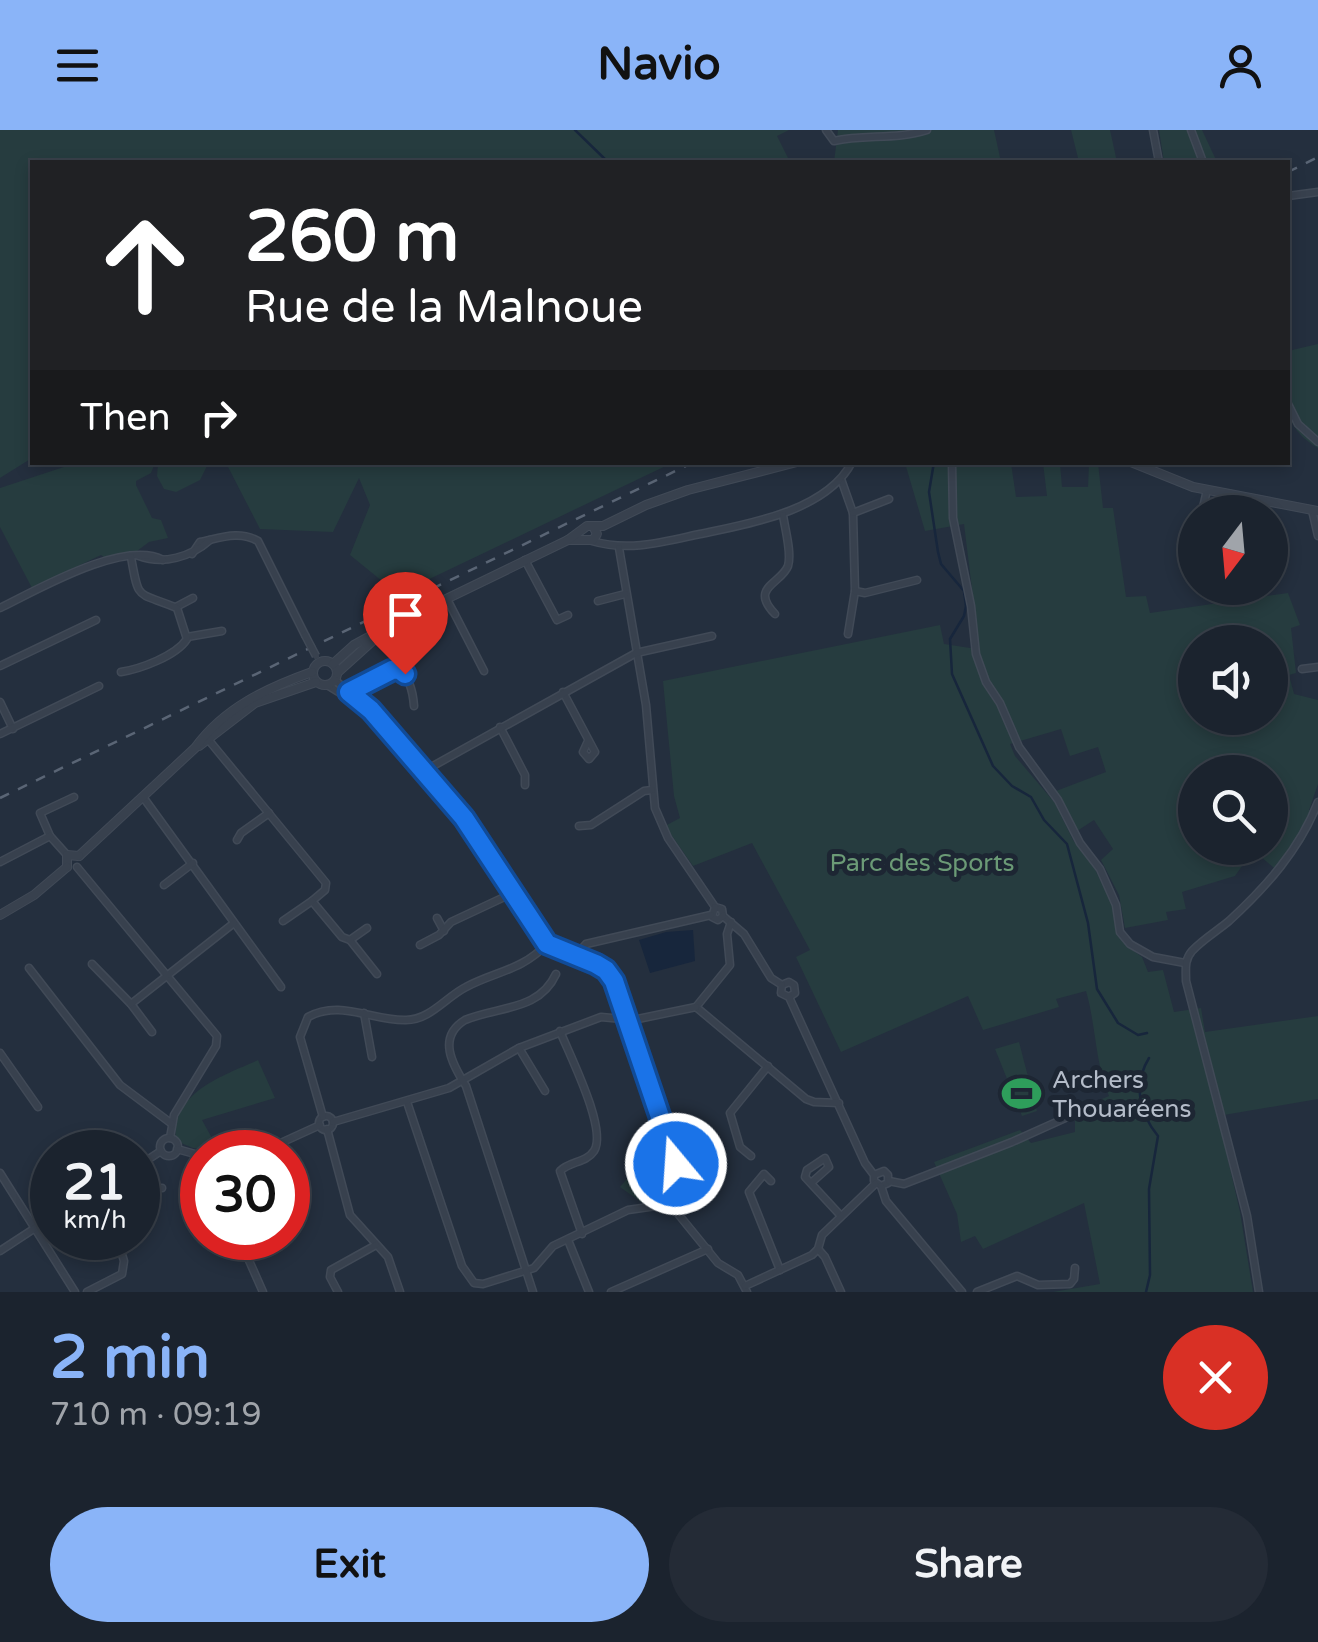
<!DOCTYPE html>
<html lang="en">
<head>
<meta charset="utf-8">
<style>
  :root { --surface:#1b232e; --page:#242b36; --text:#f1f3f6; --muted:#a0a4aa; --line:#39404a; --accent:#8ab4f8 }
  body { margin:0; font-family:"Varela Round",sans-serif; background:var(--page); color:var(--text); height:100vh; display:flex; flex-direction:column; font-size:38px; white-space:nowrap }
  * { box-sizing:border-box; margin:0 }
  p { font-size:32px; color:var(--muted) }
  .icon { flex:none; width:55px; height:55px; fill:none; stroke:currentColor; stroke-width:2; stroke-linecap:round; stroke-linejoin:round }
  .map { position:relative; height:1162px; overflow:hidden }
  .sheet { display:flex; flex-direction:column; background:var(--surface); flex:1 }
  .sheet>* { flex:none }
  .guide { position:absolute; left:30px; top:30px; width:1260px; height:305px; border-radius:0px; box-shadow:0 5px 15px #0003,0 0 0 2px var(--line); background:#202124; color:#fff; overflow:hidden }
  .needle { width:65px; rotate:196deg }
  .tools { position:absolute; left:1178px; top:365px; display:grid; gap:20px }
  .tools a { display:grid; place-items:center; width:110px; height:110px; border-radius:50%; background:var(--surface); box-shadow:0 5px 15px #0003,0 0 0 2px var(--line); font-size:50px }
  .speed { position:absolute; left:30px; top:1000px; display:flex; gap:20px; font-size:50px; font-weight:700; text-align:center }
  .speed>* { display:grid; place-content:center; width:130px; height:130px; border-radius:50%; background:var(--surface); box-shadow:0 5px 15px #0003,0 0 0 2px var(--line); line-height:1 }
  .speed small { font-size:25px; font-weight:400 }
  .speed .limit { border:15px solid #d22; background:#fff; color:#111 }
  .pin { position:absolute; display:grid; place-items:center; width:85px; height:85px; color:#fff; margin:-102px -42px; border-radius:50% 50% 50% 0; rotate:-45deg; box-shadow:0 0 10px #0007 }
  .pin .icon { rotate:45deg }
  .me { position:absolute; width:110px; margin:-55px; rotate:342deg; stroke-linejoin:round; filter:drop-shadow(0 0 8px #0008) }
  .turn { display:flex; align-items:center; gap:35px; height:210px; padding:0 50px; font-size:45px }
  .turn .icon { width:130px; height:130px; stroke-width:2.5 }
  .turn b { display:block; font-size:70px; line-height:85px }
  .then { display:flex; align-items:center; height:95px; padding:0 50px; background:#0003; gap:20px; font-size:38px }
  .round { display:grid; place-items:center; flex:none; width:105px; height:105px; border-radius:52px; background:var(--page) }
  .overview { display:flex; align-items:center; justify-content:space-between; height:170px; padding:0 50px }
  h1 { font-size:60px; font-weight:700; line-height:75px; color:var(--accent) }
  .button { display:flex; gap:20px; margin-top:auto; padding:20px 50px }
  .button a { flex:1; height:115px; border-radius:60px; background:var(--accent); color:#111; font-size:40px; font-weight:700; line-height:115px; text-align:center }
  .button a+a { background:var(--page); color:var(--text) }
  header { display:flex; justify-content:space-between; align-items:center; height:130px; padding:0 50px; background:var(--accent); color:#111; font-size:45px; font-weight:700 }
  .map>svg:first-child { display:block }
</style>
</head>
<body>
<header><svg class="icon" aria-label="menu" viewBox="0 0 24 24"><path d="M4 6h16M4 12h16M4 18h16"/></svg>Navio<svg class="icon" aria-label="person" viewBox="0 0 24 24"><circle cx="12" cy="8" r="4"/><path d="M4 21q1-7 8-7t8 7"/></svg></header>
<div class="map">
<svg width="1318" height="1162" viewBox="0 0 1318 1162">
  <rect width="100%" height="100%" fill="#242f3e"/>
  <g fill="#263c3f" fill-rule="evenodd">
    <polygon points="0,0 789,0 777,6 790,32 32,32 32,328 0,348"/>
    <polygon points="838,0 994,0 1001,32 834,32"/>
    <polygon points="1071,0 1110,0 1117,32 1079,32"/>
    <polygon points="1159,0 1202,0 1217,32 1164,32"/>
    <path d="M1318,214V318C1276,293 1288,264 1288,221Z"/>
    <polygon points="209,332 200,350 176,362 164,359 157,346 158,333"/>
    <polygon points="76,333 155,333 151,343 136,351 136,355 152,388 161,390 168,408 149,412 137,421 105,428 101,425 32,458 0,397 0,358"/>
    <polygon points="226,333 672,333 398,464 350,425 370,375 359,348 333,402 260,399"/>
    <path d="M905,333H1011L1016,367L1047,366L1043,333H1060L1062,357H1088L1089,333H1098L1103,378H1113L1126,467L1146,466L1150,483L1288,463L1300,495L1291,498L1296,543L1289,545L1294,564L1318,570V654L1309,680H1318L1305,709L1280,743L1253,720L1235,746L1182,762L1186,779L1166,782L1168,790L1125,798L1119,765L1101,730L1113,719L1094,690L1077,701L1056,661L1106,642L1098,617L1070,626L1061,599L1010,614L1015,626L1055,673L1073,710L1094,737L1113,776L1117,802L1126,815L1142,827L1148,842L1163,840L1174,882L1201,878L1205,902L1318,886V969L1218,986L1240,1082L1253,1162H1053L1100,1154L1084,1073L983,1119L975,1106L961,1112L957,1084L934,1032L1020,1000L1031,1013L1075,1002V980L1109,966C1095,933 1096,895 1086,861L1056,869L1059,877L983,900L968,866L841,922L796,827L810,820L752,713L693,736L665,696L680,688L674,666L663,551L940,495L944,514L970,518L979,516L964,394L925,401ZM1195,512H1270V588H1195ZM1195,642H1270V718H1195Z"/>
    <polygon points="1019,912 1037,981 1022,986 995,919"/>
    <path d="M258,930L275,968L202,990L219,1021L193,1018L176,1011C170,962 223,946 258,930Z"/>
    <polygon points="659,1011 670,1033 660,1057 660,1072 644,1074 620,1057"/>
  </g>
  <polygon fill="#17263c" points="693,800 695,831 650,843 639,810 666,802"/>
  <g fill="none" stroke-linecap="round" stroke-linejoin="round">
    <g stroke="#17263c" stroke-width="2.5">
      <polyline points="575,0 608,32"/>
      <polyline points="934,332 929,362 938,422 941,434 964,461 966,476 964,486 950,509 952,544 993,636 1012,656 1031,667 1044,690 1067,714 1088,793 1097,859 1118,893 1138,905 1147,903"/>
      <path d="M1146,1162L1150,1145L1149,1059L1158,1006C1139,983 1133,954 1149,928"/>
    </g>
    <defs>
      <g id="minor">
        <path d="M826,0L834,11C865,4 896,10 927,0"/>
        <polyline points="1153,0 1159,32"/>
        <polyline points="1191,0 1203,32"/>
        <polyline points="1288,66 1318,62"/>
        <polyline points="1288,274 1298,294 1318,312"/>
        <polyline points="952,332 953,388 971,476 976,524 986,552 1000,573 1019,617 1058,670 1080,713 1100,739 1116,775 1120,802 1130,814 1153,827 1185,833"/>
        <polyline points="841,349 853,383 855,461 848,504"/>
        <polyline points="1243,367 1244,382"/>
        <polyline points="1312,380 1318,406"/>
        <polyline points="1202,382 1207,360"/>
        <polyline points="853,383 889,369"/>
        <path d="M592,411C629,422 663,412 700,404C748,394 827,381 852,332"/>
        <polyline points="619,418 646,575 655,678 668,708 715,777 722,779 723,786 744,804 771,848 782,855 789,852 794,855 795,863 789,867"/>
        <path d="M192,424L200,412C220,408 239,400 258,411L305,505"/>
        <path d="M139,426C163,435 191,427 210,410"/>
        <polyline points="525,430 557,490 568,485"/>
        <polyline points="855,461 865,463 917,450"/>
        <polyline points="447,469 484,541"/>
        <polyline points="598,471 625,464"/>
        <polyline points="176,477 193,468"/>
        <path d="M0,478C37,460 124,409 163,430"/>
        <path d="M775,484C749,457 781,454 788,436C792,423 785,399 783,385"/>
        <polyline points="187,507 222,501"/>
        <polyline points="0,536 96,490"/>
        <polyline points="1302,539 1318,537"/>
        <path d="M121,542C140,539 176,526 187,509L177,478C137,461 139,473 131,427"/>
        <path d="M335,550C383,591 431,639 467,691C493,729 513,773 543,808C560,827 595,823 614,851L676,1031L666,1056L670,1074L718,1133L738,1145L747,1162"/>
        <polyline points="327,555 374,584"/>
        <polyline points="563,562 595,622 589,629 583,622 588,611"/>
        <path d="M342,566L399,539C410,548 413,562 414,576"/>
        <polyline points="0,572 13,599"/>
        <polyline points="500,597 525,645 525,655"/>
        <polyline points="0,604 99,556"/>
        <polyline points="207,608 326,753 325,760 312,771 342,807 350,810 367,798"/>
        <polyline points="424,641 636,523 712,506"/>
        <polyline points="143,667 281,857"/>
        <polyline points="579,696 591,695 644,661 652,660"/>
        <polyline points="237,710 241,703 269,683"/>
        <polyline points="67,725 50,706 40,683 74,667"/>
        <polyline points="0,732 50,706"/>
        <polyline points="77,737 217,906 216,916 174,985 170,1008"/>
        <polyline points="164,755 193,733"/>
        <polyline points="715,777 712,787 718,790 723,786"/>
        <polyline points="437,788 444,801"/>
        <polyline points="283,791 312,771"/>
        <polyline points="350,810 377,844"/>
        <polyline points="420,815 439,805 451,792 513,763"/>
        <polyline points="577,824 586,814 711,785"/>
        <polyline points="92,834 131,874 152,902"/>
        <polyline points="29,838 120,955 172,994"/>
        <polyline points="782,855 781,863 789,867 865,1033 874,1045 874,1051 881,1056 888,1053 888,1045 884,1041 874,1045"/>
        <polyline points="131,874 234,793"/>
        <polyline points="696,877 806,969 814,972 839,973"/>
        <polyline points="696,877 730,835 727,804 731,792"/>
        <polyline points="364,883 372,927"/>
        <path d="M560,901C569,924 608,1000 594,1021C586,1033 570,1031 560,1041L582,1104"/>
        <polyline points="519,918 545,961"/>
        <polyline points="0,923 38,977"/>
        <polyline points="407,972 462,1136 474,1153 483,1154 534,1138 553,1116 628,1080 670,1074"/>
        <circle cx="326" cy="993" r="7"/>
        <path d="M323,987L300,907L308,887C340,869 372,891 406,890C430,890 446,867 466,857C496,841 521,841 547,814"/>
        <polyline points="333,992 449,958 519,918 601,887 633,890 696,877"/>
        <polyline points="327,999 350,1085 388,1127 400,1162"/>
        <circle cx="169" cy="1017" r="9"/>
        <polyline points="177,1019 202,1026"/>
        <polyline points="261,1022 320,995"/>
        <polyline points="751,1026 740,1017 730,983 768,936"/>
        <polyline points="148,1031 154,1058 162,1058"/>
        <polyline points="138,1036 161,1021"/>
        <polyline points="0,1043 75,1162"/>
        <polyline points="771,1051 764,1044 749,1062 780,1140"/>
        <polyline points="889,1051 904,1054 1012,1012 1072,985"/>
        <polyline points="811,1053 829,1037 825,1028 807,1040 805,1047 841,1086"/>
        <polyline points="881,1056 886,1071 962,1162"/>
        <polyline points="239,1108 263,1162"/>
        <polyline points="568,1110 589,1162"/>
        <polyline points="818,1119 825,1127 841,1162"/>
        <polyline points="0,1121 52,1087"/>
        <polyline points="745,1156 812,1125 818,1119 822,1105 875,1054"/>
        <polyline points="87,1162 122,1144 124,1131 121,1121"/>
        <polyline points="338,1162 330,1147 331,1140 376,1115"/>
        <path d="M533,1162L466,956C452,934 437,907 465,890C499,876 539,881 556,844"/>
        <polyline points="611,1162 708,1119"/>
        <polyline points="977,1162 1017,1146 1038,1155 1070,1154 1074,1149 1075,1138"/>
        <path d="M1259,1162L1247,1086L1186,851C1186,840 1184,830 1192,821C1202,810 1217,801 1229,791C1266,757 1300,719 1318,672"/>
      </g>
      <g id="tertiary">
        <polyline points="1131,332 1193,357 1318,381"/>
        <polyline points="568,410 593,410 597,404 594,398"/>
        <circle cx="325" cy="543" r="12"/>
        <polyline points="333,534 354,515 376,503 568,410 587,396 603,396 646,375 688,360 797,332"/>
        <polyline points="337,543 378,506"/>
        <polyline points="199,616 255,573 316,552"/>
        <path d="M79,726L195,618C224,578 267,558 312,542"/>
        <polyline points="67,737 67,725 79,726"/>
        <polyline points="0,785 34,765 67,737"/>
      </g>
    </defs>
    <use href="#minor" stroke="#414a57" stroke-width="9"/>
    <use href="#tertiary" stroke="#414a57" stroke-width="10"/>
    <use href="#minor" stroke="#38414e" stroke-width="6"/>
    <use href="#tertiary" stroke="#38414e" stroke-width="8"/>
    <g stroke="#5a6575" stroke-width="2.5" stroke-dasharray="10 10" stroke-linecap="butt">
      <polyline points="1288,42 1318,27"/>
      <polyline points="0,668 694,332"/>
    </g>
    <defs>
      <polyline id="minor-bridge" points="305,505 316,526"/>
    </defs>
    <use href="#minor-bridge" stroke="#414a57" stroke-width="9" stroke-linecap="butt"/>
    <use href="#minor-bridge" stroke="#38414e" stroke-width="6"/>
  </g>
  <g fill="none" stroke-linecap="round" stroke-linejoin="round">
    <defs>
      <polyline id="route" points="405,544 399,539 392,540 349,562 371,580 464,688 547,814 596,834 606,840 614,851 676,1034"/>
    </defs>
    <use href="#route" stroke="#114b97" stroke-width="25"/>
    <use href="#route" stroke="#1a73e8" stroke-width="18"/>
  </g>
  <defs>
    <symbol id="stadium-bare" viewBox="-9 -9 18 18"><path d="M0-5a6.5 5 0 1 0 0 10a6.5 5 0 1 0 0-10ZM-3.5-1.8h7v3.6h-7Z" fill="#2e9e5b" stroke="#1d2633" stroke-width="2.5" paint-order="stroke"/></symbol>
  </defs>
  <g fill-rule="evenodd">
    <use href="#stadium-bare" x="994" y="936" width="55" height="55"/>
  </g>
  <g text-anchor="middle" stroke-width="10" stroke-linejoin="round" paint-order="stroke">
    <g font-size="25" fill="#6b9a76" stroke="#1d2633">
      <text x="922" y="741">Parc des Sports</text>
    </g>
    <g font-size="25" fill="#b4bcc9" stroke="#1d2633" text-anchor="start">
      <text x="1052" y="958">Archers<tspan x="1052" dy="29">Thouaréens</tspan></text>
    </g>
  </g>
</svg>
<div class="tools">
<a><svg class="needle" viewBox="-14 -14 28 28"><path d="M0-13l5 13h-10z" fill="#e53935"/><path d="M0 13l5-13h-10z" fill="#a0a4aa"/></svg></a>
<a><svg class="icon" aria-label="sound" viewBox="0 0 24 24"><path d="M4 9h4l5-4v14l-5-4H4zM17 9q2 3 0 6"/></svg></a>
<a><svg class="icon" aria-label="search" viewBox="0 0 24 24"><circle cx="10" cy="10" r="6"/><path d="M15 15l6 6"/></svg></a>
</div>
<div class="speed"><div>21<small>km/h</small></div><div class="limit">30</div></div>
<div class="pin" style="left:405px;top:544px;background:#d93025"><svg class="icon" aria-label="arrive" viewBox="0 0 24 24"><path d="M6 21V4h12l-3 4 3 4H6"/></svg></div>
<svg class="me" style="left:676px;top:1034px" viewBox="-20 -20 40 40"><circle r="17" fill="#1a73e8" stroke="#fff" stroke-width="3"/><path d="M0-11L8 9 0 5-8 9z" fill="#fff"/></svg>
<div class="guide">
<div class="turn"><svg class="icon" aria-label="ahead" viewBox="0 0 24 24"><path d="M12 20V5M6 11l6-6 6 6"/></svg><div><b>260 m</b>Rue de la Malnoue</div></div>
<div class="then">Then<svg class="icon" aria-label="right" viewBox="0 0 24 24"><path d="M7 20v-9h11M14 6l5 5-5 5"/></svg></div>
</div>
</div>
<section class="sheet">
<div class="overview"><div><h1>2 min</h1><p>710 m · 09:19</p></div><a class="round" style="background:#d93025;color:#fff"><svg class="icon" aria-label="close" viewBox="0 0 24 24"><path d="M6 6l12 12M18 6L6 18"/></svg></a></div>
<div class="button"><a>Exit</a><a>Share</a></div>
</section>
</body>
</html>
